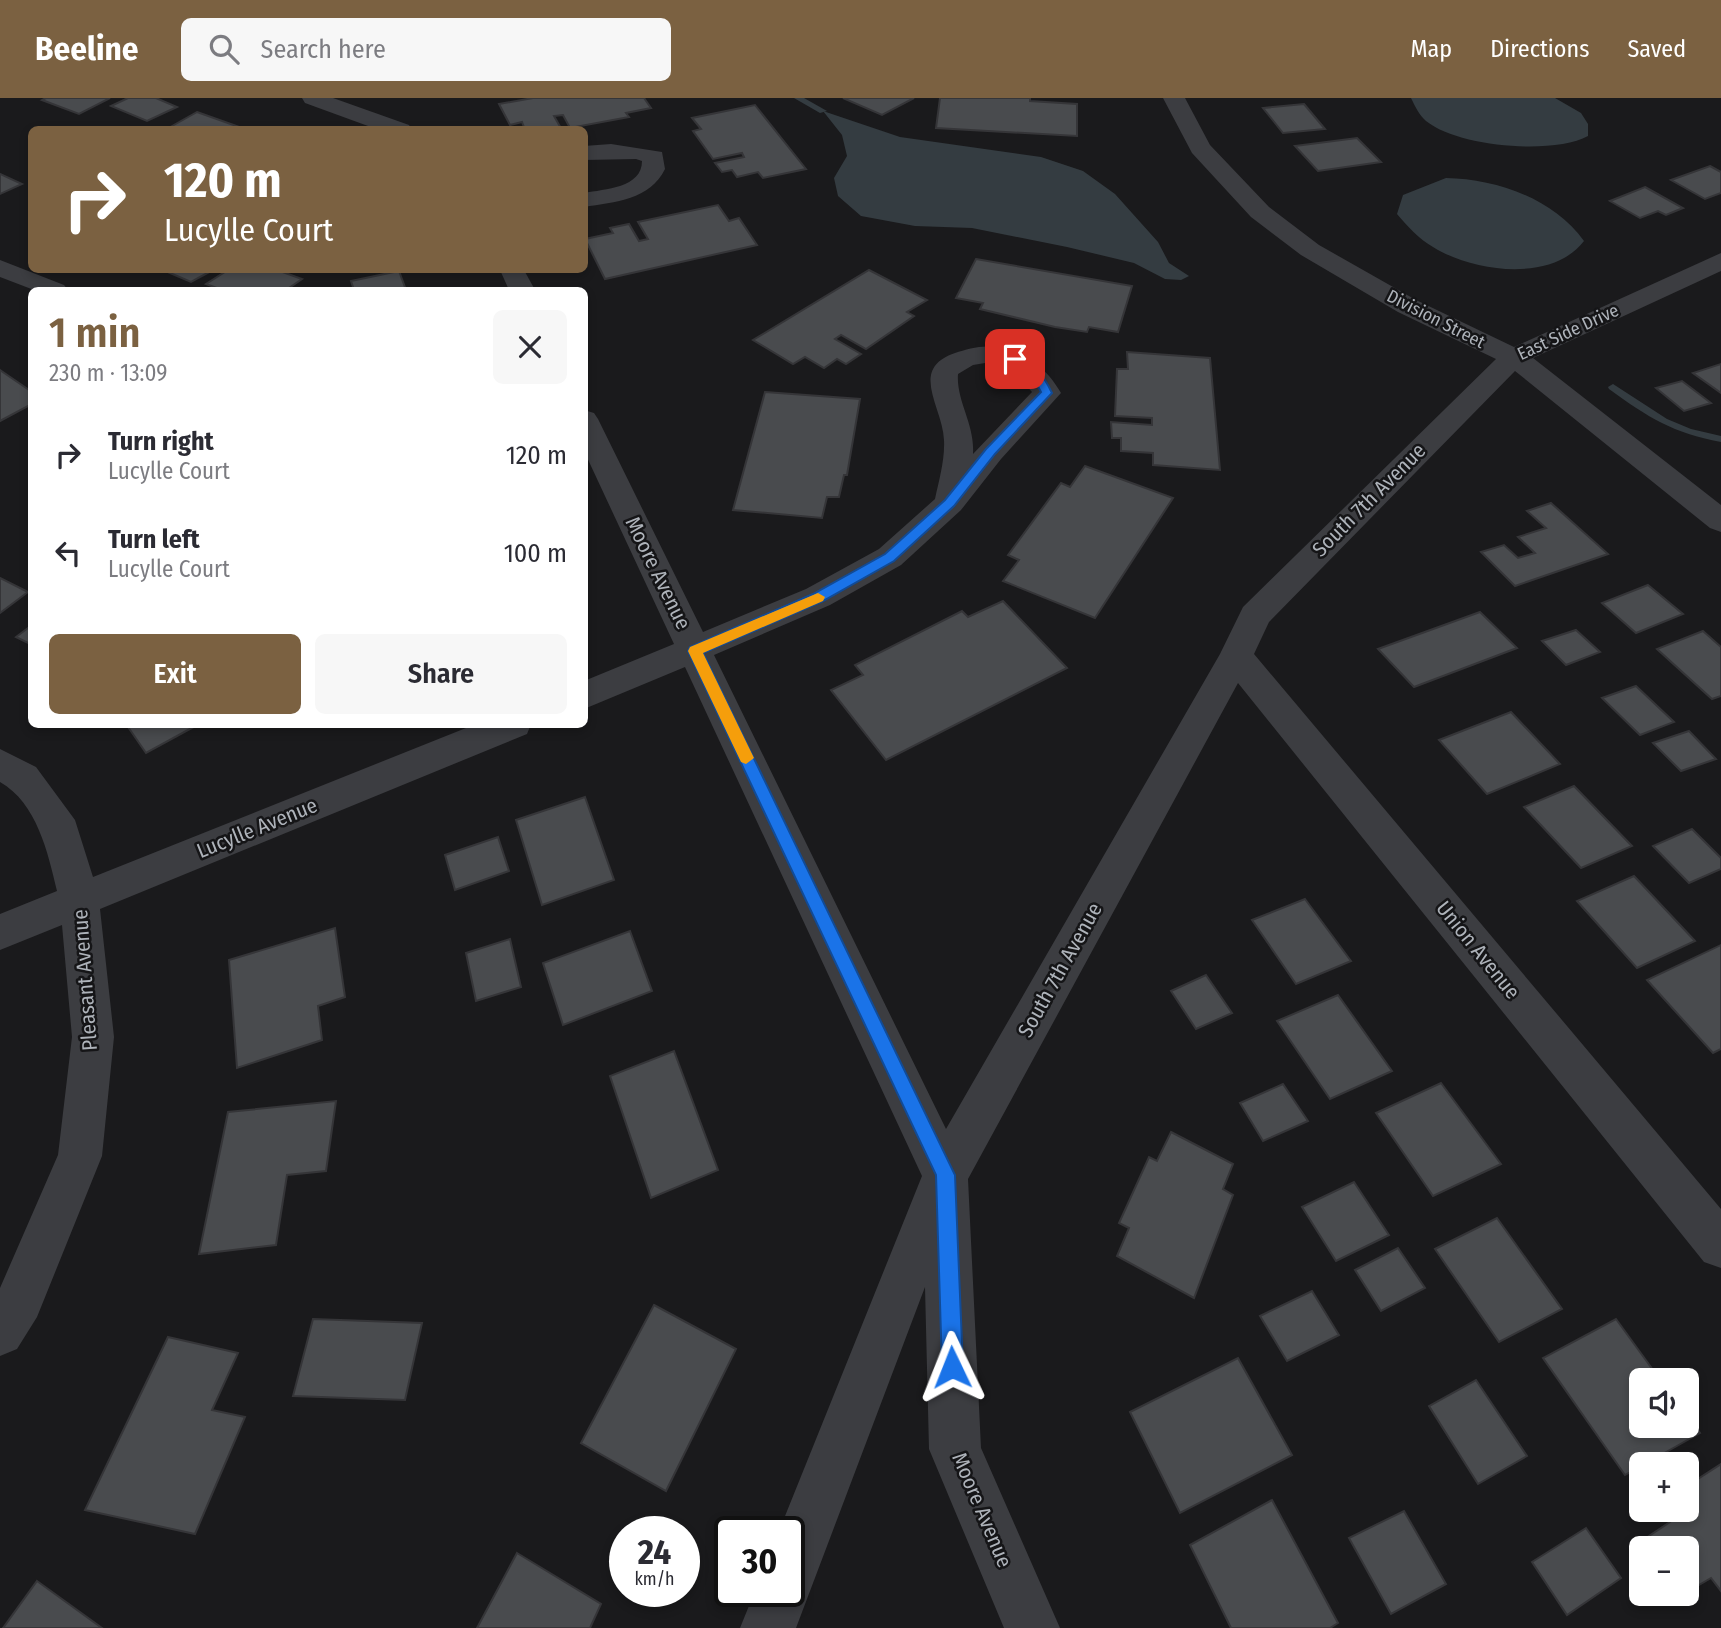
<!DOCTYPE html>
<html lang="en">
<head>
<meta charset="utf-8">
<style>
  :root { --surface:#fff; --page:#f7f7f7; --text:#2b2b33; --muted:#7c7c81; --accent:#7b6141 }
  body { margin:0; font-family:"Fira Sans Condensed",sans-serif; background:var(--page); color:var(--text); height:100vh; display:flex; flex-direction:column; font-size:26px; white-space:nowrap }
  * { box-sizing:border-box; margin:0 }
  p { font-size:23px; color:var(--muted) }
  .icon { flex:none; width:38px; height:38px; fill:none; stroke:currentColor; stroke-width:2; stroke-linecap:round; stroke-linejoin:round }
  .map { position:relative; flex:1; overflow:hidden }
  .sheet { position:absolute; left:28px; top:189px; width:560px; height:441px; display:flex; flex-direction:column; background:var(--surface); border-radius:10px; box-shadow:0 4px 10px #0003 }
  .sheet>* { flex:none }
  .top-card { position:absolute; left:28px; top:28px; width:560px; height:147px; border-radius:10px; box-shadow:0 4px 10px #0003; background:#7b6141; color:#fff; overflow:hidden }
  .tools { position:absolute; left:1629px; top:1270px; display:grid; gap:14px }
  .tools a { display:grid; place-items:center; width:70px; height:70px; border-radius:10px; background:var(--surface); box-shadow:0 4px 10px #0003; font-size:35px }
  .speed { position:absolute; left:609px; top:1418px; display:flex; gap:14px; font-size:35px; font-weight:700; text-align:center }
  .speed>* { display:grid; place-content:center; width:91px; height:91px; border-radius:50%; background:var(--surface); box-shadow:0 4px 10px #0003; line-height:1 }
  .speed small { font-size:18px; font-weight:400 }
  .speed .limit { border:4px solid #111; border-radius:10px; background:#fff; color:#111 }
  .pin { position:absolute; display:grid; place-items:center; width:60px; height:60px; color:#fff; margin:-30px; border-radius:14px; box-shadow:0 4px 10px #0006 }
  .me { position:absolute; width:77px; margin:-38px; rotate:358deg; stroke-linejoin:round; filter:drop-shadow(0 0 5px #0008) }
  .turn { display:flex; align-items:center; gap:24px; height:147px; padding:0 21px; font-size:32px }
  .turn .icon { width:91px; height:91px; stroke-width:2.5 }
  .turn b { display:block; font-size:49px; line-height:60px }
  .round { display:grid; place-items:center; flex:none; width:74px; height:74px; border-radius:10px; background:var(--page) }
  .overview { display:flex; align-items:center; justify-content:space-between; height:119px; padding:0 21px }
  h1 { font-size:42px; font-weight:600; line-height:52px; color:var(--accent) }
  .cta { display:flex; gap:14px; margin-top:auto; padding:14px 21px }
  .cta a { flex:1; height:80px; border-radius:10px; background:var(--accent); color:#fff; font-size:28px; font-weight:600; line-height:80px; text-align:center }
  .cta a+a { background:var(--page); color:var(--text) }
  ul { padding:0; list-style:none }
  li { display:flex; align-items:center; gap:21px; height:98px; padding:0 21px }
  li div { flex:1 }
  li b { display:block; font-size:26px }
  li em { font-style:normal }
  header { display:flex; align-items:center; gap:42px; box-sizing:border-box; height:98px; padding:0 35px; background:var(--accent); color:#fff }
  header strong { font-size:33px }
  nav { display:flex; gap:38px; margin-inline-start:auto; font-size:24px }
  .search { width:490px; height:63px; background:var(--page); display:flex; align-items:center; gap:18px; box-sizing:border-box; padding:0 24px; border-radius:10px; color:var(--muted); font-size:26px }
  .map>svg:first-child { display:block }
</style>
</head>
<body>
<header>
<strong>Beeline</strong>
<div class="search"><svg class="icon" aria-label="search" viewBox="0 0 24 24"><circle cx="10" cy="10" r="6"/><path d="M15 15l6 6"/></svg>Search here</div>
<nav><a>Map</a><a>Directions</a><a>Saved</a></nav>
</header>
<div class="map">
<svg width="1721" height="1530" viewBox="0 0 1721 1530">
  <rect width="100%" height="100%" fill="#1a1a1c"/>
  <g fill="#343c41">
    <path d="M1411,0H1555L1581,15L1588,26V38C1553,57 1458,49 1426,23C1419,17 1415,8 1411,0Z"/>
    <polygon points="823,13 900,39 1041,59 1083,73 1115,96 1158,144 1169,165 1189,178 1181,182 1165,181 1134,165 1067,149 972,130 915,128 861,118 838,98 834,80 847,58 842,37"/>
    <path d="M1446,80C1496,81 1553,100 1584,143C1552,185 1473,174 1433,149C1419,141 1407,128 1397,116L1403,97Z"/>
  </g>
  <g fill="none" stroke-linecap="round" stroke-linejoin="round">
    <g fill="#343c41" fill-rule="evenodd">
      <polygon points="794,0 804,0 827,13 820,15"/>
      <path d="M1613,286L1667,321L1691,331L1721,338V344C1673,335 1649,320 1609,291L1608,289Z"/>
    </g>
  </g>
  <g fill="#494b4e" stroke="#353538" stroke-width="2">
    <polygon points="46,0 110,0 79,16 42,2"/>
    <polygon points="128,0 156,0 177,9 147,23 111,8"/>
    <polygon points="533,0 644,0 651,10 626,15 629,19 570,30 563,17 554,18 562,32 525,32 522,24 510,27 499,6"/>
    <polygon points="843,0 914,0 882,17"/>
    <polygon points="940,0 1030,0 1030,3 1077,6 1077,38 936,30"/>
    <polygon points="1304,6 1325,31 1283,35 1263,10"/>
    <polygon points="755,7 806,71 763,80 758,74 737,79 732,72 722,74 715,65 744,59 742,55 713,61 693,33 701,31 692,20"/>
    <polygon points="197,14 242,30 165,32"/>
    <polygon points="1357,40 1381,64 1318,73 1295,48"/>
    <polygon points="1710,68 1721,74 1721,95 1705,101 1671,82"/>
    <polygon points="0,76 22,86 0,96"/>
    <polygon points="1645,89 1683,110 1666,117 1658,113 1640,120 1610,103"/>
    <polygon points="718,107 729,123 739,120 757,147 605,181 585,141 613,135 610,130 629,126 639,143 648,141 638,124"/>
    <polygon points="976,161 1132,188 1118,234 1089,229 1087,234 1055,229 980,211 983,205 956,200"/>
    <polygon points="163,172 213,172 191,184"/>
    <polygon points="228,172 282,172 280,173 302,181 286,192 222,192 206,186"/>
    <polygon points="869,172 927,202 907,214 914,218 866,251 841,237 835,241 861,256 846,266 837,261 824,270 805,259 793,266 753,242"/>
    <polygon points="399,173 406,192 354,192 351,183"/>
    <polygon points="1127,254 1210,260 1220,372 1153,367 1153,355 1121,353 1121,340 1112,340 1111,324 1152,327 1152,320 1115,318 1117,271 1128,271"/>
    <polygon points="1721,266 1721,295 1693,275"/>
    <polygon points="0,272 32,294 32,306 0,323"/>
    <polygon points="1682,283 1711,305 1684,313 1656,290"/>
    <polygon points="765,294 860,301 847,377 844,377 839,399 827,399 822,420 733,412"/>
    <polygon points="1085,368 1173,400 1095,520 1003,483 1019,462 1008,457 1061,385 1070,389"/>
    <polygon points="1551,405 1608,456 1515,488 1481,454 1504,447 1518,460 1535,455 1518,439 1546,430 1527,413"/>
    <polygon points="0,480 28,494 0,515"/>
    <polygon points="1648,487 1683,516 1636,535 1602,505"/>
    <polygon points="1003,503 1067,570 886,662 831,592 863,577 855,567 962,513 968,519"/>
    <polygon points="1480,514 1517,550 1414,589 1378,551"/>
    <polygon points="32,527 32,547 16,539"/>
    <polygon points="1576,532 1600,554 1566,567 1542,543"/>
    <polygon points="1703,533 1721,549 1721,598 1712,601 1657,551"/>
    <polygon points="1636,588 1674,624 1640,637 1602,600"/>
    <polygon points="1511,614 1560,666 1487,696 1439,642"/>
    <polygon points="126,626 199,626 146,655"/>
    <polygon points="1689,633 1716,661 1681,673 1653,645"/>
    <polygon points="1574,688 1632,748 1581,770 1524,709"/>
    <polygon points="585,699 614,782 542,807 516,722"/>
    <polygon points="1692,731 1721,760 1721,771 1689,785 1653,748"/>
    <polygon points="498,739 509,773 455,792 445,757"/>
    <polygon points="1634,778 1695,843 1637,870 1577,803"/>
    <polygon points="1305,801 1351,863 1296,886 1252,822"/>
    <polygon points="335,830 345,899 318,908 322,942 237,970 229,862"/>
    <polygon points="630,833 652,893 563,927 543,865"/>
    <polygon points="510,841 521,889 476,903 466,855"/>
    <polygon points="1721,847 1721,951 1713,955 1647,882"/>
    <polygon points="1206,877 1232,915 1196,931 1171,893"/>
    <polygon points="1338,897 1392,973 1330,1001 1277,923"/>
    <polygon points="674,953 718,1072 651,1100 610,978"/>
    <polygon points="1441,985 1501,1066 1433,1098 1376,1015"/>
    <polygon points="1283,986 1308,1023 1263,1043 1240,1005"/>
    <polygon points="336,1003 326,1073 287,1077 276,1147 199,1156 228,1014"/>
    <polygon points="1171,1034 1233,1066 1223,1091 1233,1097 1194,1200 1117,1158 1129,1130 1119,1125 1149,1059 1157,1063"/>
    <polygon points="1354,1084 1389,1137 1336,1163 1302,1109"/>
    <polygon points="1497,1120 1562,1211 1499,1244 1435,1151"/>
    <polygon points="1398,1150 1425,1190 1381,1213 1355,1172"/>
    <polygon points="1312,1193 1339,1237 1287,1263 1260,1218"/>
    <polygon points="654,1207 736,1251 666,1393 581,1345"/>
    <polygon points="313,1221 422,1225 405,1302 293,1298"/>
    <polygon points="1616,1221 1661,1283 1642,1283 1642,1328 1687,1328 1687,1317 1700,1335 1625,1377 1543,1260"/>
    <polygon points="168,1239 238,1255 212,1312 245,1319 195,1436 85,1412"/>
    <polygon points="1238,1260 1292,1357 1180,1415 1130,1314"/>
    <polygon points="1476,1282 1527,1358 1478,1386 1429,1308"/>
    <polygon points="1721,1366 1721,1493 1711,1480 1687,1494 1687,1451 1645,1451 1640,1444 1670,1424 1662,1412 1687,1412 1687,1388"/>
    <polygon points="1272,1402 1338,1525 1330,1530 1231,1530 1190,1447"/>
    <polygon points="1404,1413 1446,1486 1391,1516 1349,1440"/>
    <polygon points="1586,1430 1621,1480 1567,1517 1532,1464"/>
    <polygon points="517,1455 601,1506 590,1530 477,1530"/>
    <polygon points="37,1483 102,1530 3,1530"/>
  </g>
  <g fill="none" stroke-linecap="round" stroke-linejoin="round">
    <g fill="#3c3d41" fill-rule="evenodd">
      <polygon points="302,0 333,0 409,27 412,32 379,32 305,5"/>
      <path d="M1163,0H1185L1210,47L1269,109L1319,147L1416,202L1514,249L1721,155V173L1533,260L1721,407V434L1710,430L1515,273L1269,524L1254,556L1721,1111V1170L1704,1164L1238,585L968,1081L981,1350L1060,1530H1004L929,1351L925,1189L796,1530H740L755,1493H789V1433H779L922,1078L685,569L584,611V583L674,546L584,353V312L594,315L598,321L703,534L806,491L879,451L935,401C939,382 945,362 944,342C943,309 908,271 955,255C968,251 985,246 998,250C1028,257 1045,268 1061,295L1001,361L961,412L901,467L830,507L714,557L946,1031L1220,556L1243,509L1496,261L1398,214L1301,157L1251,119L1192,55ZM991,264L1014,274L1032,294L973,356C975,326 956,303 958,276L973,267Z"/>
      <path d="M611,46L662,54L665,71C650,102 615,104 584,109V95C605,91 642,90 642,63L636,61L584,62V48Z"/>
      <polygon points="0,162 64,187 68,192 34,192 0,179"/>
      <polygon points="500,172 524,172 535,192 509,192"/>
      <path d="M476,626H531L527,636L100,811L114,939L102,1058L37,1219L17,1251L0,1258V1190L58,1057L72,939L62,827L0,852V816L57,793C48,755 37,705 0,684V651L36,669L75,722L93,779Z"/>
    </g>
  </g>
  <path fill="#1a73e8" stroke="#114b97" stroke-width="2" d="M1011,259C1030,257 1045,280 1052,295L995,356L954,408L894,463L823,503L703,555L955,1077L963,1269L960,1276L952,1279L945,1276L942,1269L936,1077L688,553L690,549L813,496L885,456L945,402L986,351L1041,294L1034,281L1011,264Z"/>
  <polygon fill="#f59e0b" points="818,495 825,499 823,503 703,555 754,660 746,666 741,664 688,553 690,549"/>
  <g text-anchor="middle" stroke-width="5" stroke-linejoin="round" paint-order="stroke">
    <g font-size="18" fill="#aeb3ba" stroke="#151517">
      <text transform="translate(1436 221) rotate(27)" y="6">Division Street</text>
      <text transform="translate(1568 234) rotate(-25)" y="6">East Side Drive</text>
    </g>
    <g font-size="21" fill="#aeb3ba" stroke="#151517">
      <text transform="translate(1369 402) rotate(-45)" y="7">South 7th Avenue</text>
      <text transform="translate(658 475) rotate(64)" y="7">Moore Avenue</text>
      <text transform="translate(257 730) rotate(-22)" y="7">Lucylle Avenue</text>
      <text transform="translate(1478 852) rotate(51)" y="7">Union Avenue</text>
      <text transform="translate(1060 872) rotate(-61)" y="7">South 7th Avenue</text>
      <text transform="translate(85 882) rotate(-94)" y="7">Pleasant Avenue</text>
      <text transform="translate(982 1412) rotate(67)" y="7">Moore Avenue</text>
    </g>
  </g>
</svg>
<div class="tools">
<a><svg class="icon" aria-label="sound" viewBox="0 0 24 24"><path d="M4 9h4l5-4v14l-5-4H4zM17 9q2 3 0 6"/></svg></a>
<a>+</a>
<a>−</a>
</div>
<div class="speed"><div>24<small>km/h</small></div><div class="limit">30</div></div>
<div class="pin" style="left:1015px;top:261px;background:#d93025"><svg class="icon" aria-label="arrive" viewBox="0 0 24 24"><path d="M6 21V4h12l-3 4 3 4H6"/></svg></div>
<svg class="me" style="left:952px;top:1269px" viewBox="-20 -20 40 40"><path d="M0-17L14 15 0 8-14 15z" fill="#1a73e8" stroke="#fff" stroke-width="4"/></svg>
<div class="top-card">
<div class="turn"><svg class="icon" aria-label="right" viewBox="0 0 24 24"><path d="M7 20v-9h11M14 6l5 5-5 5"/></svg><div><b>120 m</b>Lucylle Court</div></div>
</div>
<section class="sheet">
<div class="overview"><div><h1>1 min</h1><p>230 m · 13:09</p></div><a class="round"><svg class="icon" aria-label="close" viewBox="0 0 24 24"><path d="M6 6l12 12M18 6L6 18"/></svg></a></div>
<ul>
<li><svg class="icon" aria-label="right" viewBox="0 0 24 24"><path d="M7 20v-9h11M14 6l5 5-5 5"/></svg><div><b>Turn right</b><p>Lucylle Court</p></div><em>120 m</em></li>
<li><svg class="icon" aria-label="left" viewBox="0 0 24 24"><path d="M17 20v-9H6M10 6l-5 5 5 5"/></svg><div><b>Turn left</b><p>Lucylle Court</p></div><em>100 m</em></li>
</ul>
<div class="cta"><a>Exit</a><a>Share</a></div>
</section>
</div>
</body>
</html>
